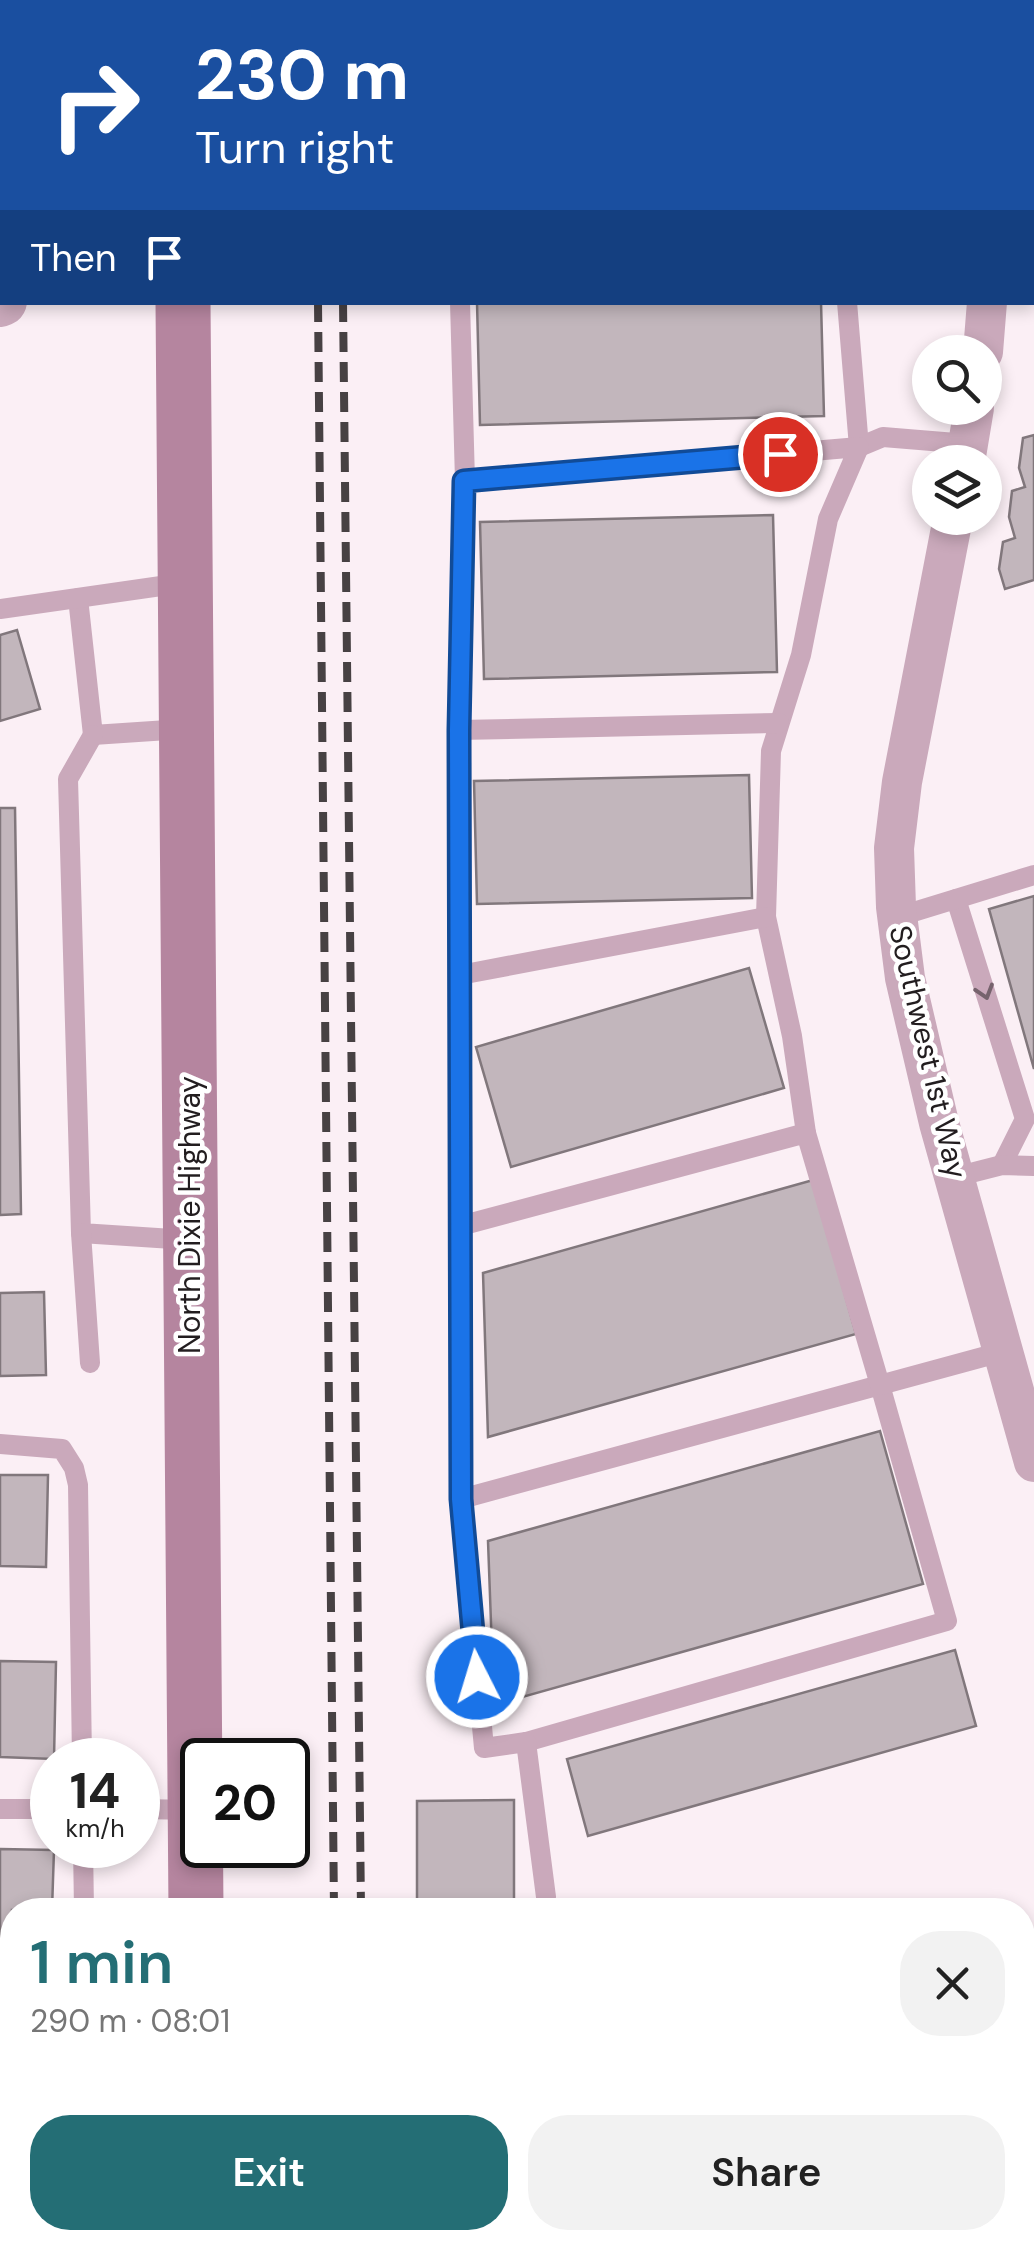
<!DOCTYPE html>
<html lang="en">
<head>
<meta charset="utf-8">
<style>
  :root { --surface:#fff; --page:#f2f2f2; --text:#222; --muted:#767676; --accent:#246e75 }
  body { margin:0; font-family:"DM Sans",sans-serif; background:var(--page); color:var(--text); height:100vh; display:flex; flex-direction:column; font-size:38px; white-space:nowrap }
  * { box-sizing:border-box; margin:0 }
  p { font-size:32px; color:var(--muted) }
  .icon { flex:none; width:55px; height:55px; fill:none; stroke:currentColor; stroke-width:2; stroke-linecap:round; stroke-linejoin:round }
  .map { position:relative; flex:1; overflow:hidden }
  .panel { position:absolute; left:0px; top:1898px; width:1035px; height:352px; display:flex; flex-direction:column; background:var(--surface); border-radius:40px 40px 0 0; box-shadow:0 5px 15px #0003 }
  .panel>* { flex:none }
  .guide { position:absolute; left:0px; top:0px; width:1035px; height:305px; box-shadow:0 5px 15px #0003; background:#1a4fa0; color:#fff; overflow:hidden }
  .controls { position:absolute; left:912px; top:335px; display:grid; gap:20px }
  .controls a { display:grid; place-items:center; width:90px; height:90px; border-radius:50%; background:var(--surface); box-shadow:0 5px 15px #0003; font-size:50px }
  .speed { position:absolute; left:30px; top:1738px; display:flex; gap:20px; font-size:50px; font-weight:700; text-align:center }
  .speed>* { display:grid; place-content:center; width:130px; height:130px; border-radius:50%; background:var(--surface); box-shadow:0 5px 15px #0003; line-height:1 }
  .speed small { font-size:25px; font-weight:400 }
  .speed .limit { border:5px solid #111; border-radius:15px; background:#fff; color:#111 }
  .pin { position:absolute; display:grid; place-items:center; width:85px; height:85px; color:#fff; margin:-42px; border:5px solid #fff; border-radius:50%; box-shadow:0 2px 10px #0007 }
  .me { position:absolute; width:110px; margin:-55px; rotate:355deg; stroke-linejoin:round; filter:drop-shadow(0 0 8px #0008) }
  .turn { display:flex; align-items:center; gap:35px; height:210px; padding:0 30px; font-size:45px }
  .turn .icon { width:130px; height:130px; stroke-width:2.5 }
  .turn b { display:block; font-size:70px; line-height:85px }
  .then { display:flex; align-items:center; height:95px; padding:0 30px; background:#0003; gap:20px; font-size:38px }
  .round { display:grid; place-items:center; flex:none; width:105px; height:105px; border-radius:40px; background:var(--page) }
  .head { display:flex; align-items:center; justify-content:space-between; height:170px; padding:0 30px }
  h1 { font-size:60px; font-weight:600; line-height:75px; color:var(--accent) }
  .primary-button { display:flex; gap:20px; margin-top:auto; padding:20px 30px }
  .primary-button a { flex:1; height:115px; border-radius:40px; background:var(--accent); color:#fff; font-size:40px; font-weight:600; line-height:115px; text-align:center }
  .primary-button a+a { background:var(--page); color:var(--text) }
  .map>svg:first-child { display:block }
</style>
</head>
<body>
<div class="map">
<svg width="1034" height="2248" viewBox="0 0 1034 2248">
  <rect width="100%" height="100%" fill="#fbeff5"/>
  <g fill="#c2b6bc" stroke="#81777c" stroke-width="2.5">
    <polygon points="485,0 771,0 476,2"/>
    <polygon points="477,302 821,302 824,416 480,425"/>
    <polygon points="1034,435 1034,580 1005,589 999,569 1003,542 1015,538 1009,517 1012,491 1025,487 1019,468 1023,438"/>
    <polygon points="773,515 777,672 484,679 480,522"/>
    <polygon points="17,630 40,709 0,721 0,635"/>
    <polygon points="749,775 752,898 477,904 474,781"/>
    <polygon points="0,808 15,808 21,1214 0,1215"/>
    <polygon points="1034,896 1034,1069 989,909"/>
    <polygon points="749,968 784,1088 511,1167 476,1047"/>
    <polygon points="813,1180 856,1334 488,1437 483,1273"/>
    <polygon points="44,1292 46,1375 0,1376 0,1293"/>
    <polygon points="880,1431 923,1584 494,1705 488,1541"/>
    <polygon points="0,1475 48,1475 46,1567 0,1566"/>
    <polygon points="955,1650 976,1726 588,1836 567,1759"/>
    <polygon points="0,1661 56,1662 54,1759 0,1757"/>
    <polygon points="514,1800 514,1910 417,1910 417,1801"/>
    <polygon points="0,1849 54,1850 52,1910 12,1910 12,1939 0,1939"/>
    <polygon points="0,1978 12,1978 12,2076 0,2075"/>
    <polygon points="1034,2124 1034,2208 1022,2211 1022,2128"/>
    <polygon points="0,2170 12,2171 12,2238 62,2238 62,2248 0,2248"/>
    <rect x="439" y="2238" width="80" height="10"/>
    <polygon points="641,2238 929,2238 893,2248 605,2248"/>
  </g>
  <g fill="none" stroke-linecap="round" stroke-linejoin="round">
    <g stroke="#caa9bb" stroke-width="20">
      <polyline points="1032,293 1034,293"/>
      <polyline points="460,302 465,481 459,730 460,1226"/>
      <polyline points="847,302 859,447 883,437 968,444"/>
      <polyline points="465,481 859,447 828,519 801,655 771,751 766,917 792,1036 806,1133"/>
      <polyline points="78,598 93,735 183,729"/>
      <polyline points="0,609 182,583"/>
      <polyline points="459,730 779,723"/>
      <polyline points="93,735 68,779 81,1233 188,1240"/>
      <polyline points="956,899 1025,1119 1002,1165"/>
      <polyline points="897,917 1034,875"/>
      <polyline points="460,975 766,917"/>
      <polyline points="955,1177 1002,1165 1034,1166"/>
      <polyline points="81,1233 90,1363"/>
      <polyline points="0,1444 62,1449 74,1468 78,1485 82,1760"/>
      <polyline points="461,1499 880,1385 947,1621 526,1742"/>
      <polyline points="0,1809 52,1809"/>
      <polyline points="138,1809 195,1810"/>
      <polyline points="83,1845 84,1910"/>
      <polyline points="546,1897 526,1742 484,1748 461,1499 460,1226 806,1133 880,1385 1005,1351"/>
      <polyline points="88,2238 88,2248"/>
    </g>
    <g stroke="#caa9bb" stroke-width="40">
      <polyline points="939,0 940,2"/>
      <polyline points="983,352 987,302"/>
      <polyline points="965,462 974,408"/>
      <polyline points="953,518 902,782 894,848 896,907 905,978 939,1123 1034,1462"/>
    </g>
    <g stroke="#caa9bb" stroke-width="50">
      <polyline points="1032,10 1034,10"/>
      <polyline points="0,302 2,301"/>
    </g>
    <g stroke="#b5859f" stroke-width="55">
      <polyline points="179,0 179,2"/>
      <polyline points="183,302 196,1910"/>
      <polyline points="199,2238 199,2248"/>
    </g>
    <g stroke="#474143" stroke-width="8" stroke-dasharray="20 10" stroke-linecap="butt">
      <polyline points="316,0 316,2"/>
      <polyline points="339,0 339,2"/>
      <polyline points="318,302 334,1910"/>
      <polyline points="343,302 361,1910"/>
      <polyline points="338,2238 338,2248"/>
      <polyline points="365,2238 365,2248"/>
    </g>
  </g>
  <defs><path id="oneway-chevron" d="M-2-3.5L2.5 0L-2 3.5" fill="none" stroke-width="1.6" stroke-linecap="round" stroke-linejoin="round" transform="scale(2.5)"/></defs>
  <use stroke="#76636d" href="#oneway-chevron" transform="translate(985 992) rotate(73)"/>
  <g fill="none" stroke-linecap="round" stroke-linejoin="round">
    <defs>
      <polyline id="route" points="477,1677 461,1499 459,730 464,481 780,454"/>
    </defs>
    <use href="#route" stroke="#114b97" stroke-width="25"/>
    <use href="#route" stroke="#1a73e8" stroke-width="18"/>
  </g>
  <g text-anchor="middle" stroke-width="9" stroke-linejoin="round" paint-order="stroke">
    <g font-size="30" fill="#221d1f" stroke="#fff">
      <text transform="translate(928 1052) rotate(77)" y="10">Southwest 1st Way</text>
      <text transform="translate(190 1215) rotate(-90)" y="10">North Dixie Highway</text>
    </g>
  </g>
</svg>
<div class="controls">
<a><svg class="icon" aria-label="search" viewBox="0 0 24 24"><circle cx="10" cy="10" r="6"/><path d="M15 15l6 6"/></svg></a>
<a><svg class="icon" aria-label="layers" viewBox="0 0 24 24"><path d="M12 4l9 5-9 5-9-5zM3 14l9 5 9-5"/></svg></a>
</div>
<div class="speed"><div>14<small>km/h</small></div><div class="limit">20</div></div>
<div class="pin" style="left:780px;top:454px;background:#d93025"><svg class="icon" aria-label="arrive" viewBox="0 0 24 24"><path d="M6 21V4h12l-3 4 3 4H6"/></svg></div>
<svg class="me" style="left:477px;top:1677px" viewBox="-20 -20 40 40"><circle r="17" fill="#1a73e8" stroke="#fff" stroke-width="3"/><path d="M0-11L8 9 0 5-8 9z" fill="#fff"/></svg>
<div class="guide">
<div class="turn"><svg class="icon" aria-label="right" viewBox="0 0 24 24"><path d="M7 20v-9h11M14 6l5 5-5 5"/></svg><div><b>230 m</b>Turn right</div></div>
<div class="then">Then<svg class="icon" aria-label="arrive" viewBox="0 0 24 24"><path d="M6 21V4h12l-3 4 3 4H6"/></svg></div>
</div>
<section class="panel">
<div class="head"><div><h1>1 min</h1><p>290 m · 08:01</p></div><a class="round"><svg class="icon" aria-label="close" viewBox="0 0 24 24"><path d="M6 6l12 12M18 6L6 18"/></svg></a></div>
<div class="primary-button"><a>Exit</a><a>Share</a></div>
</section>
</div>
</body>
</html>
